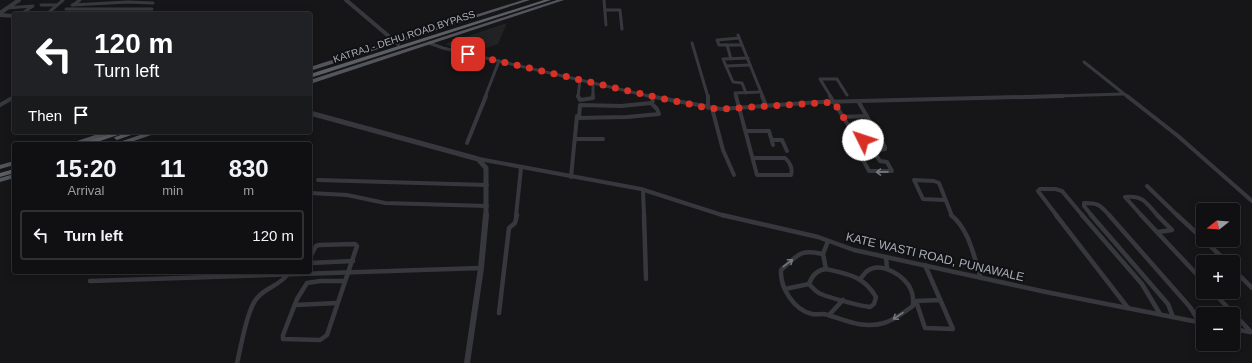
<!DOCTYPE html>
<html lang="en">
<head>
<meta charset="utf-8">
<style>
  :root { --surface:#101012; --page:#19191b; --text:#f1f3f6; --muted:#9c9d9f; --line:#303032 }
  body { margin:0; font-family:Arial,sans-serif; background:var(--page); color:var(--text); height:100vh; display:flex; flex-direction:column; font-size:15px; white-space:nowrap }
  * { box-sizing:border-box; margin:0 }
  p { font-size:13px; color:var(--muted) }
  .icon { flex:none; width:22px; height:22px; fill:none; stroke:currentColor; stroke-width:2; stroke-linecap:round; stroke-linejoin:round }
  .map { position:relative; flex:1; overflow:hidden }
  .sheet { position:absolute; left:12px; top:142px; width:300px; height:132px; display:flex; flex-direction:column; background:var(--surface); border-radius:4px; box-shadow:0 2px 10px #0003,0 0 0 1px var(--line) }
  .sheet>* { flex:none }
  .banner { position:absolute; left:12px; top:12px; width:300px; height:122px; border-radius:4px; box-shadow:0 2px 10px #0003,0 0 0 1px var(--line); background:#202124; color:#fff; overflow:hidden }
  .needle { width:26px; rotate:253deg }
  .tools { position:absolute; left:1196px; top:203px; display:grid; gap:8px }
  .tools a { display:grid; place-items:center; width:44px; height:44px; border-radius:4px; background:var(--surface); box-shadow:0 2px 10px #0003,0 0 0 1px var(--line); font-size:20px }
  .pin { position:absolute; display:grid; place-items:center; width:34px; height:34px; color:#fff; margin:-17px; border-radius:8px; box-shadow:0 2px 6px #0006 }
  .me { position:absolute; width:44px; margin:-22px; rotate:311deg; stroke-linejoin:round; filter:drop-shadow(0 0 3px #0008) }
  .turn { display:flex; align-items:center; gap:14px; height:84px; padding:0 16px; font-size:18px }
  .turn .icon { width:52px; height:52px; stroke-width:2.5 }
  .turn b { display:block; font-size:28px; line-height:34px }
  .then { display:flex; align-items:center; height:38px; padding:0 16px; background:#0003; gap:8px; font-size:15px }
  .eta { display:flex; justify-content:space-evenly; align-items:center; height:68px; text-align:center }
  .eta b { font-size:24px; font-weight:800; line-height:28px }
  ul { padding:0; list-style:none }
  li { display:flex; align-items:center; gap:12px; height:50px; margin:0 8px 6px; padding:0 8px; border:2px solid var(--line); border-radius:4px }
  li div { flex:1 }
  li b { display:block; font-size:15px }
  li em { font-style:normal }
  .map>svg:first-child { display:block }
</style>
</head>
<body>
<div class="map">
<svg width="1252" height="363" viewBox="0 0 1252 363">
  <rect width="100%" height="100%" fill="#161618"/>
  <polygon fill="#222225" points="507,23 498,44 472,53 446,45 447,43"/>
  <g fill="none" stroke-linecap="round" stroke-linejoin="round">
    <g stroke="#37383d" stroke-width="3">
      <polyline points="604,0 606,25"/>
      <polyline points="41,5 56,5"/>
      <polyline points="72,5 128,2 153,3"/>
      <polyline points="73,5 80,0"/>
      <polyline points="7,8 33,6 21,14"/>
      <polyline points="66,9 152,9"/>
      <polyline points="605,10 620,10 622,29"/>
      <polyline points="60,13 147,13"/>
      <polyline points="47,14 63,0"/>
      <polyline points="738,35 763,97"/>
      <polyline points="739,38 717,40 719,45 742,45"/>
      <polyline points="429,43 443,48 653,97"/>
      <polyline points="692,43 708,97"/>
      <polyline points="727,45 731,59"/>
      <polyline points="1084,62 1128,97"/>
      <polyline points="726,66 750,65"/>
      <polyline points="593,83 593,97"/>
      <polyline points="746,93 742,83 733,82 723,59 748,58"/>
      <polyline points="485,97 499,61"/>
      <polyline points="578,97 580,80"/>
      <polyline points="736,97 735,93 761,92"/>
      <polyline points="831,97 820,79 837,79 847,95"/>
      <polyline points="1025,97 1123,94"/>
    </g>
    <g stroke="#37383d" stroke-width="4">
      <polyline points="578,96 580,100 593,98 593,96"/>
      <polyline points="649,96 721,109 820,102 1063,96"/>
      <polyline points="708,96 708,108"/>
      <path d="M736,96L757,175H791C793,169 790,162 785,158H753"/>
      <polyline points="762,96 766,105"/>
      <polyline points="830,96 850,128 859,130 863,140 853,141 869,171 892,171 887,162 880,161 873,151 885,149 885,147 858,101"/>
      <polyline points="1127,96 1178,136 1252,201"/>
      <polyline points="0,105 14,97"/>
      <polyline points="712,108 723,150 734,175"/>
      <polyline points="842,117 867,116"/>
      <polyline points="577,118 627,117 659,114 657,109 651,103"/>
      <polyline points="579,118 580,105 621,106 651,103 653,101"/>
      <polyline points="746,131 769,131 773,145"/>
      <polyline points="575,139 603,139"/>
      <polyline points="772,140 782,140 787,151"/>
      <polyline points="467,143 486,96"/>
      <polyline points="479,159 641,189 725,216"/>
      <polyline points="571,177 577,116"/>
      <polyline points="318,180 487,185"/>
      <polyline points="1147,186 1178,216"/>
      <polyline points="643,190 644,216"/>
      <polyline points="310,193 347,195 385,203 487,206"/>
      <polyline points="945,200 923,199 914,180 934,181 939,183 952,216"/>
      <polyline points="516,216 521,168"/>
      <polyline points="1057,216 1038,191 1040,189 1055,189 1062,191 1083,216"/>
      <path d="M1092,216L1084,206V203C1099,203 1100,205 1110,216"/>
      <path d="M1142,216L1125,197C1144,195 1146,203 1158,216"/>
    </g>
    <g stroke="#37383d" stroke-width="4.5">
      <polyline points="644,215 646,279"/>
      <polyline points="722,215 818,237 854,250 1046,292 1203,323"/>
      <path d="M951,215C969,229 974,257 981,278"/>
      <polyline points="1056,215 1128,308"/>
      <polyline points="1082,215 1142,284 1160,314"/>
      <polyline points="1091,215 1168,304 1173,317"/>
      <polyline points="1109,215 1190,307 1200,323"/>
      <polyline points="1141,215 1203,281"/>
      <polyline points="1157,215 1172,230 1158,232"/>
      <polyline points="1177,215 1203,239"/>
      <polyline points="1204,240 1227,262"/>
      <path d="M823,254C798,249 799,255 781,270C780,288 794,310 812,314C817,315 823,313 828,315C847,321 863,329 884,323C895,320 904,312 913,306C913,300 914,296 911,290C906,276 880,260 866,272C864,274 862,277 860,279"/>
      <polyline points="310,257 316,246 319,245 355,244 357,246 327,335 320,340 283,339 283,335 297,299 307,283 320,281 345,281"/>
      <polyline points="886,257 887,269"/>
      <polyline points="310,263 353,261"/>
      <polyline points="925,265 953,329 925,328 916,301 939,300"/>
      <path d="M826,269C848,274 864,276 876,297L874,304L870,307C860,306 831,298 821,294C816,292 813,288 809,284C812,275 817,270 826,269Z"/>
      <polyline points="826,269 823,254 828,241"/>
      <polyline points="1233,269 1252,288"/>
      <polyline points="90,281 481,268"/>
      <polyline points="785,289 809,284"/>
      <polyline points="1213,292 1251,332"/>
      <polyline points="295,305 337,303"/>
      <polyline points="499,313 509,228 515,223 517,215"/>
      <polyline points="829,315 843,300"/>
      <polyline points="1233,329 1250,332"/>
      <path d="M237,363C241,347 247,308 258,297C267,287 279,286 288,274"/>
    </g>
    <g stroke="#37383d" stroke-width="4">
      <polyline points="346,0 398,44"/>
      <polyline points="0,13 19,0"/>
      <polyline points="0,15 14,16"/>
    </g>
    <polyline stroke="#37383d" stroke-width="5" points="310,113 478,159 486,168 486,216"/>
    <polyline stroke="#37383d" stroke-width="6" points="467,363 481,268 486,215"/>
    <g fill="#53555c" fill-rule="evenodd">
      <polygon points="523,0 530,0 310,71 310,67"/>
      <polygon points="557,0 564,0 310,84 310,80"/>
      <polygon points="104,132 113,132 112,133 80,144 70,144 71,143"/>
      <polygon points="149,132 158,132 157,133 125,144 115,144 116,143"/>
      <polygon points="14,161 14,165 0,169 0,165"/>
      <polygon points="14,174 14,178 0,182 0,178"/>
    </g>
    <g fill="#5b5e65" fill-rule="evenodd">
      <polygon points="544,0 551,0 310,78 310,74"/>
      <polygon points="115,132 125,132 124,133 91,144 81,144 82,143"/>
      <polygon points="129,132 138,132 137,133 117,140 114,138 115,137"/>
      <polygon points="14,169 14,173 0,177 0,173"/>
    </g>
  </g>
  <defs><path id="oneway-shaft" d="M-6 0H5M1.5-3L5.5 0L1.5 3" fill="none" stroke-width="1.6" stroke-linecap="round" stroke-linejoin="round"/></defs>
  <g stroke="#757881">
    <use href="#oneway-shaft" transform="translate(882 172) rotate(179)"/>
    <use href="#oneway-shaft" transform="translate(788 263) rotate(-36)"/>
    <use href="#oneway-shaft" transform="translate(898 316) rotate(146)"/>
  </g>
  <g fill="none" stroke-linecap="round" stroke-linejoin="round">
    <polyline stroke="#d93025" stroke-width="7" stroke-dasharray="0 12.6" points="468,54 655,97 708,108 721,109 834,102 850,128 858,130 863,140"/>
  </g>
  <g text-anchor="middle" stroke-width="4" stroke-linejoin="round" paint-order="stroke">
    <g font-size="10" fill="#a8adb8" stroke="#111113">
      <text transform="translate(404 36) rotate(-18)" y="4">KATRAJ - DEHU ROAD BYPASS</text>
    </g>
    <g font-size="12" fill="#a8adb8" stroke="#111113">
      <text transform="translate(935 257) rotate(13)" y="4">KATE WASTI ROAD, PUNAWALE</text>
    </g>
  </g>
</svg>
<div class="tools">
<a><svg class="needle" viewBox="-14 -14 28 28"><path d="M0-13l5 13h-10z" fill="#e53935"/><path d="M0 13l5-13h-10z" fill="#9c9d9f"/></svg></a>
<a>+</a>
<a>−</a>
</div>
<div class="pin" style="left:468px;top:54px;background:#d93025"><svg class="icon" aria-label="arrive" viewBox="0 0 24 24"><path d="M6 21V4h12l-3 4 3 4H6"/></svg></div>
<svg class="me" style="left:863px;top:140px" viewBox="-20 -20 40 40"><circle r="19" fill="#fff"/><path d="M0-13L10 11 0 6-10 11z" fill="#d93025"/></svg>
<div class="banner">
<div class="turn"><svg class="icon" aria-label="left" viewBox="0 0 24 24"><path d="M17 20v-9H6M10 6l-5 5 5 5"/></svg><div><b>120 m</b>Turn left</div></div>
<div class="then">Then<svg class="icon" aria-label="arrive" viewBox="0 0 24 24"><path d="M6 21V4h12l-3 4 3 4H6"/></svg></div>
</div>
<section class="sheet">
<div class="eta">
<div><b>15:20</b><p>Arrival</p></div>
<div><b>11</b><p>min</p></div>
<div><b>830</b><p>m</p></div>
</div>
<ul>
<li><svg class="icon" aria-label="left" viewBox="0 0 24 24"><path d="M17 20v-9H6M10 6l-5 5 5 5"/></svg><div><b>Turn left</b></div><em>120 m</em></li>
</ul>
</section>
</div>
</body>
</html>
